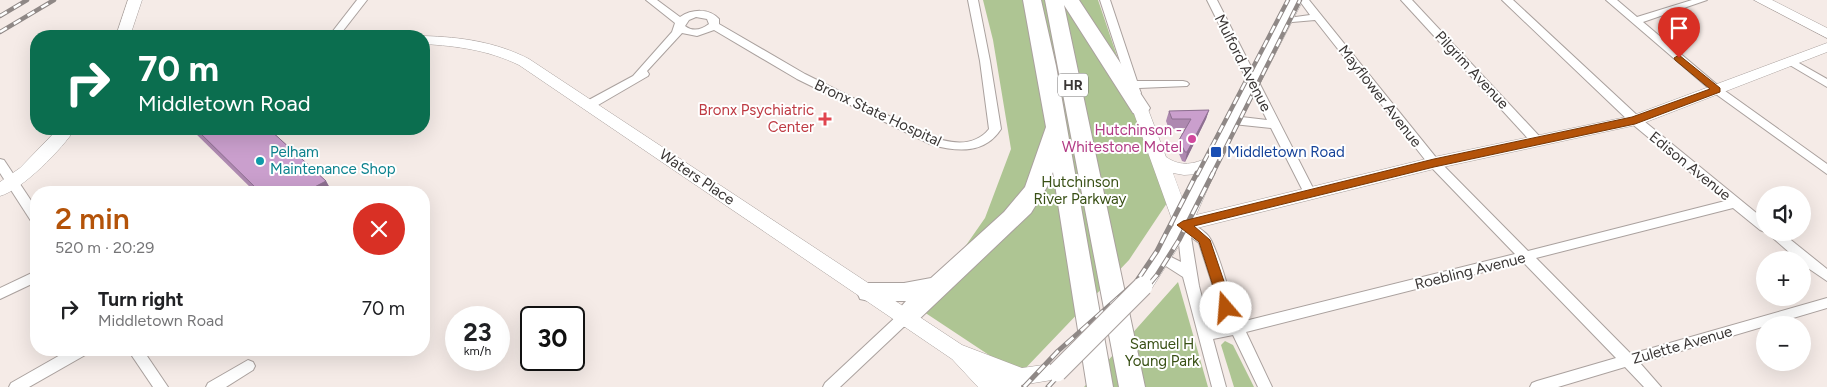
<!DOCTYPE html>
<html lang="en">
<head>
<meta charset="utf-8">
<style>
  :root { --surface:#fff; --page:#f6f6f6; --text:#202124; --muted:#757577; --accent:#b45309 }
  body { margin:0; font-family:Figtree,sans-serif; background:var(--page); color:var(--text); height:100vh; display:flex; flex-direction:column; font-size:19px; white-space:nowrap }
  * { box-sizing:border-box; margin:0 }
  p { font-size:16px; color:var(--muted) }
  .icon { flex:none; width:28px; height:28px; fill:none; stroke:currentColor; stroke-width:2; stroke-linecap:round; stroke-linejoin:round }
  .map { position:relative; flex:1; overflow:hidden }
  .side { position:absolute; left:30px; top:186px; width:400px; height:170px; display:flex; flex-direction:column; background:var(--surface); border-radius:20px; box-shadow:0 5px 20px #0002 }
  .side>* { flex:none }
  .banner { position:absolute; left:30px; top:30px; width:400px; height:105px; border-radius:20px; box-shadow:0 5px 20px #0002; background:#0b6e4f; color:#fff; overflow:hidden }
  .fabs { position:absolute; left:1756px; top:186px; display:grid; gap:10px }
  .fabs a { display:grid; place-items:center; width:55px; height:55px; border-radius:50%; background:var(--surface); box-shadow:0 5px 20px #0002; font-size:25px }
  .speed { position:absolute; left:445px; top:306px; display:flex; gap:10px; font-size:25px; font-weight:700; text-align:center }
  .speed>* { display:grid; place-content:center; width:65px; height:65px; border-radius:50%; background:var(--surface); box-shadow:0 5px 20px #0002; line-height:1 }
  .speed small { font-size:12px; font-weight:400 }
  .speed .limit { border:2px solid #111; border-radius:8px; background:#fff; color:#111 }
  .pin { position:absolute; display:grid; place-items:center; width:42px; height:42px; color:#fff; margin:-51px -21px; border-radius:50% 50% 50% 0; rotate:-45deg; box-shadow:0 0 5px #0007 }
  .pin .icon { rotate:45deg }
  .me { position:absolute; width:55px; margin:-28px; rotate:342deg; stroke-linejoin:round; filter:drop-shadow(0 0 4px #0008) }
  .turn { display:flex; align-items:center; gap:18px; height:105px; padding:0 25px; font-size:22px }
  .turn .icon { width:65px; height:65px; stroke-width:2.5 }
  .turn b { display:block; font-size:35px; line-height:42px }
  .round { display:grid; place-items:center; flex:none; width:52px; height:52px; border-radius:26px; background:var(--page) }
  .headline { display:flex; align-items:center; justify-content:space-between; height:85px; padding:0 25px }
  h1 { font-size:30px; font-weight:600; line-height:38px; color:var(--accent) }
  ul { padding:0; list-style:none }
  li { display:flex; align-items:center; gap:15px; height:75px; padding:0 25px }
  li div { flex:1 }
  li b { display:block; font-size:19px }
  li em { font-style:normal }
  .map>svg:first-child { display:block }
</style>
</head>
<body>
<div class="map">
<svg width="1827" height="387" viewBox="0 0 1827 387">
  <rect width="100%" height="100%" fill="#f5ebe7"/>
  <g fill="#aec593">
    <polygon points="983,0 1098,0 1167,203 1129,260 1019,375 921,310 985,218 1011,149 993,40"/>
    <polygon points="1178,282 1208,387 1084,387 1097,373"/>
    <polygon points="1225,341 1233,345 1254,387 1234,387 1221,345"/>
  </g>
  <g fill="none" stroke-linecap="round" stroke-linejoin="round">
    <defs>
      <g id="street">
        <polygon points="357,0 367,0 339,36 329,36"/>
        <path d="M646,0H657L680,17C692,9 709,8 719,19V24L805,74L925,134C946,143 973,149 989,129L980,61L968,0H978L990,61L1001,129C985,154 958,152 932,145L797,79L714,30L697,36L682,33L647,71L649,74L648,76L593,108H585L583,105L585,102L633,76L672,32L675,23ZM696,17L707,19L709,24C701,30 693,32 685,26L689,20Z"/>
        <polygon points="1100,0 1110,0 1137,81 1183,81 1187,82 1189,84 1187,86 1139,88 1141,93 1139,95 1131,95"/>
        <polygon points="1207,0 1217,0 1315,192 1313,195 1305,195 1271,128 1233,124 1227,120 1233,116 1267,120"/>
        <path d="M1299,0H1309L1438,160L1528,251L1725,201L1631,123L1502,0H1513L1639,117L1765,220V232L1760,230L1733,208L1536,258L1631,354L1827,298V308L1640,363L1661,387H1644L1625,367L1558,387H1530L1532,383L1537,381L1616,358L1523,262L1246,332L1272,387H1258L1233,335L1213,339L1226,387H1212L1183,277L1158,261L1156,258L1158,255L1163,253L1181,262L1177,225L1178,222C1187,219 1207,231 1211,240C1224,266 1228,296 1241,322L1515,254L1430,166L1315,20L1281,23V19L1310,15ZM1191,237L1199,243L1220,308L1228,324L1210,328L1199,286Z"/>
        <polygon points="1401,0 1412,0 1541,138 1543,141 1541,144 1533,144"/>
        <polygon points="1606,0 1617,0 1637,17 1692,0 1707,0 1643,22 1721,88 1827,164 1827,174 1713,92"/>
        <polygon points="1792,59 1827,79 1827,87 1788,64 1787,62 1788,60"/>
        <polygon points="0,159 4,160 36,208 36,222 31,221 0,173"/>
        <polygon points="1766,232 1781,232 1827,269 1827,281 1802,264 1802,260 1798,260"/>
        <polygon points="36,271 36,282 0,299 0,288"/>
        <polygon points="905,311 910,313 912,317 910,321 840,387 823,387 825,383 900,313"/>
        <polygon points="69,350 89,350 87,354 29,387 9,387 11,383"/>
        <polygon points="128,350 143,350 168,387 153,387"/>
        <polygon points="248,360 253,362 255,366 253,370 226,387 206,387 208,383"/>
      </g>
      <g id="secondary">
        <polygon points="128,0 142,0 130,36 116,36"/>
        <path d="M1289,0H1303L1219,163L1196,215L1434,157L1631,116L1827,43V52L1641,124L1434,169L1189,230L1150,291L1143,293L1136,291L1133,286L1136,281L1174,225L1132,108L1134,104H1146L1166,157C1179,166 1191,165 1205,159ZM1173,173L1184,175L1198,174L1184,203Z"/>
        <polygon points="1754,0 1772,0 1827,28 1827,38"/>
        <path d="M421,36H424C461,37 496,42 529,59L962,345L1022,368L1057,363L1064,366L1067,372L1064,378L1021,385V387H978L952,359L519,65C488,50 457,46 424,44V36Z"/>
        <path d="M58,129H75C63,148 22,190 0,196V182L20,168Z"/>
      </g>
      <g id="highway">
        <polygon points="1023,0 1041,0 1056,66 1113,387 1087,387 1053,172 1047,187 1031,213 914,324 905,327 896,324 892,317 906,301 869,301 860,299 857,292 860,285 869,283 904,283 931,278 1004,212 1025,187 1046,127"/>
        <polygon points="1045,0 1079,0 1150,108 1147,113 1140,115 1133,113 1064,5 1145,387 1119,387"/>
      </g>
    </defs>
    <use href="#street" stroke="#aaa19e" stroke-width="2"/>
    <use href="#secondary" stroke="#aaa19e" stroke-width="1"/>
    <use href="#highway" stroke="#aaa19e" stroke-width="2"/>
    <use href="#street" fill="#fff" fill-rule="evenodd"/>
    <use href="#secondary" fill="#fff" fill-rule="evenodd"/>
    <use href="#highway" fill="#fff" fill-rule="evenodd"/>
    <defs>
      <g id="rail-far1">
        <polyline points="0,16 27,0"/>
        <polyline points="0,32 54,0"/>
        <polyline points="1197,175 1288,0"/>
        <polyline points="1212,175 1300,0"/>
      </g>
      <g id="rail">
        <polyline points="1125,313 1157,275 1179,240 1213,173"/>
        <polyline points="1024,387 1058,351 1136,282 1157,251 1197,173"/>
        <polyline points="1048,387 1128,299"/>
      </g>
    </defs>
    <use href="#rail-far1" stroke="#8f8886" stroke-width="4.5"/>
    <use href="#rail" stroke="#8f8886" stroke-width="5"/>
    <use href="#rail-far1" stroke="#fff" stroke-width="2.5" stroke-dasharray="8" stroke-linecap="butt"/>
    <use href="#rail" stroke="#fff" stroke-width="3" stroke-dasharray="10" stroke-linecap="butt"/>
    <defs>
      <polyline id="secondary-bridge" points="1057,372 1143,286"/>
    </defs>
    <use href="#secondary-bridge" stroke="#aaa19e" stroke-width="21" stroke-linecap="butt"/>
    <use href="#secondary-bridge" stroke="#fff" stroke-width="19"/>
  </g>
  <g fill="#ae89b0">
    <polygon points="1209,110 1206,119 1185,162 1182,161 1177,149 1179,140 1185,128 1169,129 1166,121 1169,111"/>
    <polygon points="191,129 269,129 326,181 332,192 255,192"/>
  </g>
  <g fill="#8d6f90">
    <polygon points="1209,110 1206,119 1185,162 1187,152"/>
    <polygon points="326,181 332,192 305,192"/>
  </g>
  <g fill="#ca9fcd" stroke="#8d6f90">
    <polygon points="1209,110 1187,152 1185,152 1179,140 1191,119 1172,119 1169,111"/>
    <polygon points="196,129 269,129 326,181 305,192 260,192"/>
  </g>
  <polygon fill="#b45309" stroke="#753606" points="1679,55 1720,88 1720,92 1635,124 1434,167 1194,226 1210,240 1233,308 1231,311 1222,311 1220,308 1199,242 1177,225 1183,221 1434,159 1632,117 1710,89 1675,60 1674,58"/>
  <path fill="#e0444e" stroke="#fff" stroke-width="2" d="M822.5 111.5h5v5h5v5h-5v5h-5v-5h-5v-5h5z"/>
  <circle fill="#d1479c" stroke="#fff" stroke-width="2" cx="1192" cy="139" r="5"/>
  <rect fill="#1a4fb4" stroke="#fff" stroke-width="2" x="1210" y="146" width="12" height="12" rx="2.5"/>
  <circle fill="#0f9aa8" stroke="#fff" stroke-width="2" cx="260" cy="161" r="5"/>
  <g text-anchor="middle" stroke-width="4" stroke-linejoin="round" paint-order="stroke">
    <rect fill="#fff" stroke="#757272" stroke-width="1" x="1058" y="73.5" width="30" height="23" rx="4"/>
    <g font-size="14" font-weight="bold" fill="#3a3635">
      <text x="1073" y="90">HR</text>
    </g>
    <g font-size="15" fill="#3a3635" stroke="#fff">
      <text transform="translate(1243 63) rotate(63)" y="5">Mulford Avenue</text>
      <text transform="translate(1472 70) rotate(47)" y="5">Pilgrim Avenue</text>
      <text transform="translate(1380 96) rotate(52)" y="5">Mayflower Avenue</text>
      <text transform="translate(878 113) rotate(25)" y="5">Bronx State Hospital</text>
      <text transform="translate(1690 166) rotate(39)" y="5">Edison Avenue</text>
      <text transform="translate(697 177) rotate(34)" y="5">Waters Place</text>
      <text transform="translate(1470 271) rotate(-14)" y="5">Roebling Avenue</text>
      <text transform="translate(1682 345) rotate(-16)" y="5">Zulette Avenue</text>
    </g>
    <g font-size="15" fill="#be3a42" stroke="#fff" text-anchor="end">
      <text x="814" y="115">Bronx Psychiatric<tspan x="814" dy="17">Center</tspan></text>
    </g>
    <g font-size="15" fill="#b23c85" stroke="#fff" text-anchor="end">
      <text x="1182" y="135">Hutchinson -<tspan x="1182" dy="17">Whitestone Motel</tspan></text>
    </g>
    <g font-size="15" fill="#0d838f" stroke="#fff" text-anchor="start">
      <text x="270" y="157">Pelham<tspan x="270" dy="17">Maintenance Shop</tspan></text>
    </g>
    <g font-size="15" fill="#164399" stroke="#fff" text-anchor="start">
      <text x="1227" y="157">Middletown Road</text>
    </g>
    <g font-size="15" fill="#395015" stroke="#fff">
      <text x="1080" y="187">Hutchinson<tspan x="1080" dy="17">River Parkway</tspan></text>
      <text x="1162" y="349">Samuel H<tspan x="1162" dy="17">Young Park</tspan></text>
    </g>
  </g>
</svg>
<div class="fabs">
<a><svg class="icon" aria-label="sound" viewBox="0 0 24 24"><path d="M4 9h4l5-4v14l-5-4H4zM17 9q2 3 0 6"/></svg></a>
<a>+</a>
<a>−</a>
</div>
<div class="speed"><div>23<small>km/h</small></div><div class="limit">30</div></div>
<div class="pin" style="left:1679px;top:58px;background:#d93025"><svg class="icon" aria-label="arrive" viewBox="0 0 24 24"><path d="M6 21V4h12l-3 4 3 4H6"/></svg></div>
<svg class="me" style="left:1226px;top:308px" viewBox="-20 -20 40 40"><circle r="19" fill="#fff"/><path d="M0-13L10 11 0 6-10 11z" fill="#b45309"/></svg>
<div class="banner">
<div class="turn"><svg class="icon" aria-label="right" viewBox="0 0 24 24"><path d="M7 20v-9h11M14 6l5 5-5 5"/></svg><div><b>70 m</b>Middletown Road</div></div>
</div>
<section class="side">
<div class="headline"><div><h1>2 min</h1><p>520 m · 20:29</p></div><a class="round" style="background:#d93025;color:#fff"><svg class="icon" aria-label="close" viewBox="0 0 24 24"><path d="M6 6l12 12M18 6L6 18"/></svg></a></div>
<ul>
<li><svg class="icon" aria-label="right" viewBox="0 0 24 24"><path d="M7 20v-9h11M14 6l5 5-5 5"/></svg><div><b>Turn right</b><p>Middletown Road</p></div><em>70 m</em></li>
</ul>
</section>
</div>
</body>
</html>
